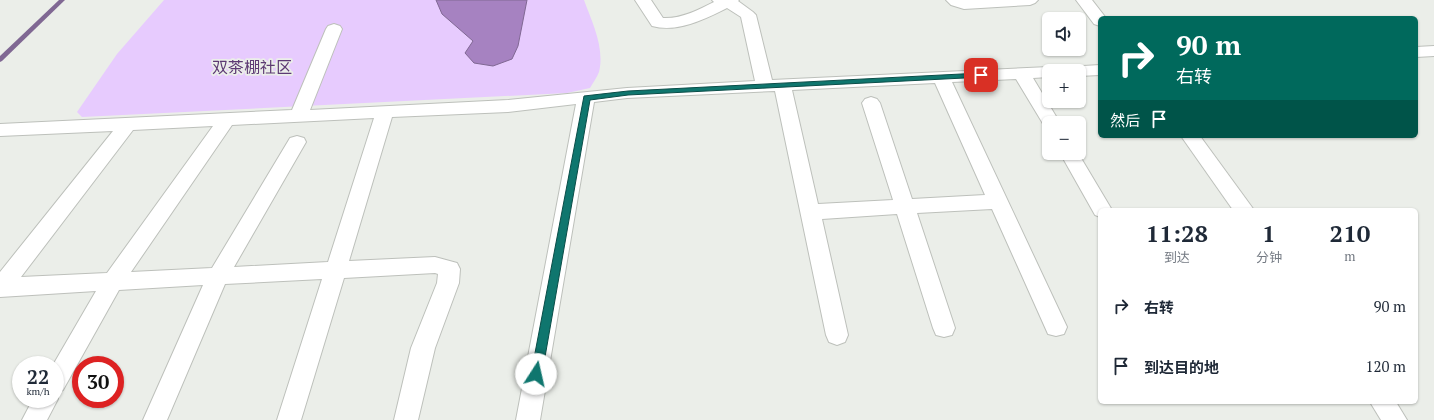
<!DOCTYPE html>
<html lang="zh">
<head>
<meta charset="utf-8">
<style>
  :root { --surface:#fff; --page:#f6f6f7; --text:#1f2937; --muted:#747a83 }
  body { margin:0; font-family:"PT Serif","Noto Sans SC",serif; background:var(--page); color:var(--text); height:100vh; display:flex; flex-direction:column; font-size:15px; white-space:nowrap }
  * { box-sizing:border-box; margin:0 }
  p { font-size:13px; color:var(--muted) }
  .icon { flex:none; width:22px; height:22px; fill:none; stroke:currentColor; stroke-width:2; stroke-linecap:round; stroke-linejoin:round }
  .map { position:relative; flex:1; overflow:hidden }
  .panel { position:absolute; left:1098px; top:208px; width:320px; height:196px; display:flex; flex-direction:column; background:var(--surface); border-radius:6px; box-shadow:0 1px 3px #0004 }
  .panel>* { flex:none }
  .top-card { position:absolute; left:1098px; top:16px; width:320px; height:122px; border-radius:6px; box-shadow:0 1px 3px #0004; background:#00695c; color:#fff; overflow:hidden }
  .controls { position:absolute; left:1042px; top:12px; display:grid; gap:8px }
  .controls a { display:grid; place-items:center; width:44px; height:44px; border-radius:6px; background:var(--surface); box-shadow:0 1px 3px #0004; font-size:20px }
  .speed { position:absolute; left:12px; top:356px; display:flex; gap:8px; font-size:20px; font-weight:700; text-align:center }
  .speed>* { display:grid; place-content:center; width:52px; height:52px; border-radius:50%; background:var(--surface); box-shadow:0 1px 3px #0004; line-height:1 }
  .speed small { font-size:10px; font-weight:400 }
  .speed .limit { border:6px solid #d22; background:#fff; color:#111 }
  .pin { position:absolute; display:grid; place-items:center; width:34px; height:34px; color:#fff; margin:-17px; border-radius:8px; box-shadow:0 2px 6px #0006 }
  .me { position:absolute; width:44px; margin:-22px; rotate:10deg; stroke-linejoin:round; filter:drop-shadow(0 0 3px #0008) }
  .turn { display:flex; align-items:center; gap:14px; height:84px; padding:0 12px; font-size:18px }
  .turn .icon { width:52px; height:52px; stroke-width:2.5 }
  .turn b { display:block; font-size:28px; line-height:34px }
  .then { display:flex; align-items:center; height:38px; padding:0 12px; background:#0003; gap:8px; font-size:15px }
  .eta { display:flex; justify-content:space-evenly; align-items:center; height:68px; text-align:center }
  .eta b { font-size:24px; font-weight:800; line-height:28px }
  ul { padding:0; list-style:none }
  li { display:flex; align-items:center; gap:12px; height:60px; padding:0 12px }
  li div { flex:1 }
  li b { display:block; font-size:15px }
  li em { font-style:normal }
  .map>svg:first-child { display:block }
</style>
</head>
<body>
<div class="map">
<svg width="1434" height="420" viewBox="0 0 1434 420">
  <rect width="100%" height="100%" fill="#ebeee9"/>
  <path fill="#e7cbfe" d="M164,0H584C592,22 605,48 599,72C597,77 593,83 590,88L567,93L82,117L77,112L117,54Z"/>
  <polygon fill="#a682c1" stroke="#806893" points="436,0 527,0 518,46 512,59 493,66 474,63 465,53 473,41 442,14"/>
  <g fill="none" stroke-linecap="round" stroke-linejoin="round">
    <polygon fill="#806893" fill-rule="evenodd" points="59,0 65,0 2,61 0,62 0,56"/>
    <defs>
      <g id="minor">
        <path d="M635,0H651L663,18C681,19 698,10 714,2L712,0H739L738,1L753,12L756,15L772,80L1049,67L1055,68L1057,71H1049V77L1033,78L1060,123H1049V128L1045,127L1016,79L952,82L1067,327L1064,334L1056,336L1048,334L992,209L917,213L955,328L952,335L944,337L936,335L933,328L897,214L822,219L848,335L845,342L837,345L829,342L826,335L775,91L627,98L594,102L540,420H516L576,104L508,112L392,117L349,261L435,257L457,263L460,269L459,283L435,348L418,420H394L411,348L437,283L438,274L435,273L344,278L301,420H277L322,279L225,284L167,420H143L203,285L119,290L63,390L56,393L58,399L47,420H22L33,399H55V365H53L96,291L0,297V272L113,131L0,136V124L292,110L326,29L328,26L334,24L340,26L342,29L310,110L508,100L627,88L755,81L741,17L727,8C705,19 678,33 652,26ZM935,83L985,195L912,199L880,103L877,99L871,97L865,99L862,103L893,200L818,204L792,90ZM374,118L328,262L234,267L306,142L304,138L297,136L290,138L212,268L131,272L232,125ZM213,126L107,273L21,277L133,130Z"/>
        <polygon points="946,0 1038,0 1035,3 1030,5 964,9 951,5"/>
        <polygon points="1076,0 1092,0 1106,18 1100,18 1100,26 1094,24"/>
        <polygon points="1434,46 1434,56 1416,57 1416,47"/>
        <polygon points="1100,65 1100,75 1079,76 1079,71 1065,71 1067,67"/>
        <polygon points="1181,136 1200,136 1254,210 1233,210"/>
        <polygon points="1060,153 1078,153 1112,210 1100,210 1100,217 1095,215"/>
        <polygon points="1370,402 1396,402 1407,420 1381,420"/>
      </g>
    </defs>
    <use href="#minor" stroke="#bdc0bb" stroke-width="2"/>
    <use href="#minor" fill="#fff" fill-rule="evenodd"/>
  </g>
  <polygon fill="#0f766e" stroke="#0a4d48" points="981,73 984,74 984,77 628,95 590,100 542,374 540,377 536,379 532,377 531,374 584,96 628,91"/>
  <g text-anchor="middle" stroke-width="3.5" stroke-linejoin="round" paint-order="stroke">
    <g font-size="16" fill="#5d3a74" stroke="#ebeee9">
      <text x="252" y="73">双茶棚社区</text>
    </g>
  </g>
</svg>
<div class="controls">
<a><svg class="icon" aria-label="sound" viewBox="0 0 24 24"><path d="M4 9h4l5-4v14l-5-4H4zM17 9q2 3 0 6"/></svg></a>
<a>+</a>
<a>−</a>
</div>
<div class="speed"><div>22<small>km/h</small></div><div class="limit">30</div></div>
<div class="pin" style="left:981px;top:75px;background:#d93025"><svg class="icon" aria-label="arrive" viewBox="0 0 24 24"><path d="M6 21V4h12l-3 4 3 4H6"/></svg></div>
<svg class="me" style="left:536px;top:374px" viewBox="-20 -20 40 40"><circle r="19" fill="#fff"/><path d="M0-13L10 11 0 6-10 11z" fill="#0f766e"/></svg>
<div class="top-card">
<div class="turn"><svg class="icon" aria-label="right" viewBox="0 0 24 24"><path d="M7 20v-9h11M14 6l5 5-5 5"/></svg><div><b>90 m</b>右转</div></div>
<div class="then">然后<svg class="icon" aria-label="arrive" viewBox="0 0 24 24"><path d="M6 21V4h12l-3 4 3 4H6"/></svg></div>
</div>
<section class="panel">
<div class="eta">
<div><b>11:28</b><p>到达</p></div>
<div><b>1</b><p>分钟</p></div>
<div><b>210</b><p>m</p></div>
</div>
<ul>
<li><svg class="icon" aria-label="right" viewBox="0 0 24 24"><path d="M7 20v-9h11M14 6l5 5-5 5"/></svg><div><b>右转</b></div><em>90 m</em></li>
<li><svg class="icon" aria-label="arrive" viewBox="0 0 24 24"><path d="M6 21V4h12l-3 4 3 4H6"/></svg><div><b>到达目的地</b></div><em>120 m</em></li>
</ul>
</section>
</div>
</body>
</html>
